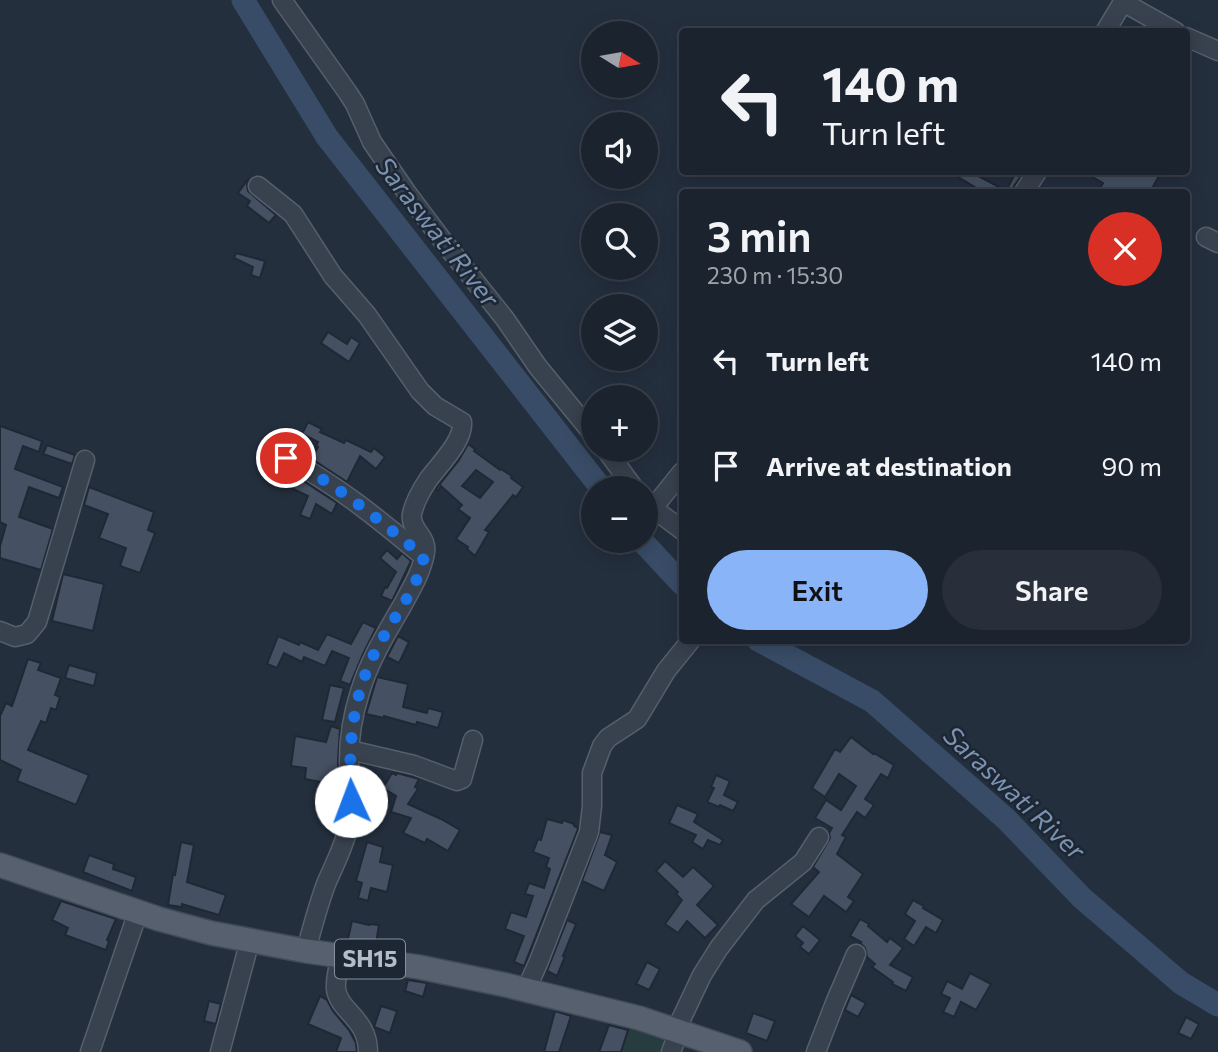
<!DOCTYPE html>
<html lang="en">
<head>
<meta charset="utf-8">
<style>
  :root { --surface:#1b232e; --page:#282f3a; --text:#f1f3f6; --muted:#a0a4aa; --line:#39404a; --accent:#8ab4f8 }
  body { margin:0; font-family:Commissioner,sans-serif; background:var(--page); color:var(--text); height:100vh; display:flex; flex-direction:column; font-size:26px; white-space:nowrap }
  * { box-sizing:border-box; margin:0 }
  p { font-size:23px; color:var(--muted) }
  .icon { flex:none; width:38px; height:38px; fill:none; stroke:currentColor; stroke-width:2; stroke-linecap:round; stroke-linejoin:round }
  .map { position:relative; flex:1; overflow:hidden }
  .drawer { position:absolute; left:679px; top:189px; width:511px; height:455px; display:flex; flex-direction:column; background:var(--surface); border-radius:7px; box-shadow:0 4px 18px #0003,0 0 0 2px var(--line) }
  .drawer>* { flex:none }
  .guide { position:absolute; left:679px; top:28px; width:511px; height:147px; border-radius:7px; box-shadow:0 4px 18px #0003,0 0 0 2px var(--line); background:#1b232e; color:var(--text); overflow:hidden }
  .needle { width:46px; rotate:101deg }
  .buttons { position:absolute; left:581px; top:21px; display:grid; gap:14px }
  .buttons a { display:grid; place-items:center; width:77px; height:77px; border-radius:50%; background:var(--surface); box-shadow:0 4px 18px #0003,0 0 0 2px var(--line); font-size:35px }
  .pin { position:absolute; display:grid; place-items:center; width:60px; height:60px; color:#fff; margin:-30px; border:4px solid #fff; border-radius:50%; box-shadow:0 2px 7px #0007 }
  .me { position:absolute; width:77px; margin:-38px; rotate:358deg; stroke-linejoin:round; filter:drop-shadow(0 0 5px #0008) }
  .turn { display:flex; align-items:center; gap:24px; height:147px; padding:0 28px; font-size:32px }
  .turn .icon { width:91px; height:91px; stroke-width:2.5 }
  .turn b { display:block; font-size:49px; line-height:60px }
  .round { display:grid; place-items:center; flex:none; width:74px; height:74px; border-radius:37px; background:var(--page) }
  .head { display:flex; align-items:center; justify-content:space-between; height:119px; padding:0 28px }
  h1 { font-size:42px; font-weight:600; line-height:52px }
  .button { display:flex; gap:14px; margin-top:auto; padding:14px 28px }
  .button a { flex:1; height:80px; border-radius:42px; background:var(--accent); color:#111; font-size:28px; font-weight:600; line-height:80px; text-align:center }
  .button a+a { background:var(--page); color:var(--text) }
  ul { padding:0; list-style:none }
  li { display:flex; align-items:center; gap:21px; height:105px; padding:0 28px }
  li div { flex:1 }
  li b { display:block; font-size:26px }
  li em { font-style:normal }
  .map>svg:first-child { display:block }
</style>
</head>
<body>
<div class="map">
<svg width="1218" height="1052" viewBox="0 0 1218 1052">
  <rect width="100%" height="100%" fill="#242f3e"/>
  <polygon fill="#263c3f" points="633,1019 683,1035 677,1052 621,1052"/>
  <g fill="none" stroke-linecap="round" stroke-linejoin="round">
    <g stroke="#394c67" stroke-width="23">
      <polyline points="243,0 327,137 601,488"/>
      <polyline points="642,541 682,584"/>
      <polyline points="758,640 872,701 1006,819 1082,898 1181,983 1218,1005"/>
    </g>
  </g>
  <g fill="#455162" stroke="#1f2835" stroke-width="2" fill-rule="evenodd">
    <polygon points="950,172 971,172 1006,191 1016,172 1024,172 1014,186 1013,192 983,192"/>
    <polygon points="1084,172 1125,172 1132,176 1135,172 1152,172 1159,176 1150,192 1098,192 1103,183"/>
    <polygon points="249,178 247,185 248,191 276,215 269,223 247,206 250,201 238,193"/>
    <polygon points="236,253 265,261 260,278 251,275 253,267 234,258"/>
    <polygon points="328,332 347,344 351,337 360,343 349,362 321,343"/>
    <polygon points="308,422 322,429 320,432 344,443 346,440 371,452 374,448 385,457 376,469 360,456 347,482 312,459 318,447 316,446 318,442 302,434"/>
    <polygon points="0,426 42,441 39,452 23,446 15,469 63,487 59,498 29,487 19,517 53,529 41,570 0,558 0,546 6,525 0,522"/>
    <path d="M468,444L475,449L474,451L500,470L501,469L512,476L511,478L523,487L516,497L513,495L485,530L489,532L475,556L467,549L468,547L456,539L470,518L458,509L462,505L441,486L438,491L436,489L459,460ZM476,470L493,482L480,498L462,486Z"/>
    <polygon points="47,445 75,455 72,464 43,454"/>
    <polygon points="274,470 297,477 337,503 332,514 316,504 310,519 300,515 308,496 291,488 292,487 271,480"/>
    <polygon points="89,487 154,512 148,530 155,533 140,573 120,566 126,548 99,538 108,514 84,505"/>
    <polygon points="387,550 397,559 402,553 411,561 392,601 381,596 385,587 387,588 396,572 380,558"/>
    <polygon points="63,574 104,584 93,631 52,621"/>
    <polygon points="363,622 376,628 363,654 350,685 340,681 349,658 332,651 325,666 304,657 302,662 284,653 277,668 267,664 278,636 299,645 300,642 318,650 327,634 351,644"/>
    <polygon points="398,636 409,642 399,663 387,657"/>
    <polygon points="28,659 41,663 38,670 61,678 55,695 60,697 56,710 51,708 46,723 41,721 28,750 89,775 76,805 17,781 21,770 0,760 0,716 6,703 12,706"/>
    <polygon points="69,665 97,673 94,686 65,678"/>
    <polygon points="377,677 408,684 403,707 427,713 428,708 443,712 438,728 417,722 416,725 384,716 384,718 366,714"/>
    <polygon points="330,685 344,688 335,722 322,720"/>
    <polygon points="331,726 340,729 338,760 339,811 320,810 321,782 305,779 306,768 291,766 295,736 326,742"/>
    <polygon points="851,737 873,754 874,753 894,765 888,778 881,774 865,799 874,805 865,818 857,812 842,835 846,837 837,854 863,874 848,897 854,901 846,912 824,896 809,917 791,904 819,872 813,867 830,838 829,833 832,828 815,818 826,800 841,810 856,786 839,774 825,797 812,788 835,749 840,752"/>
    <polygon points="392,773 396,775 397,773 419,779 415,787 418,789 408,804 441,819 460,830 448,851 427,839 425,843 403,833 411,818 391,812 396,796 383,788"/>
    <polygon points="716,775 730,781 724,795 738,802 733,811 720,805 719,807 707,802 714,788 711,787"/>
    <polygon points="677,805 698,814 694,822 723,840 720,845 708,840 703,849 692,842 696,835 669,823"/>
    <polygon points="547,819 562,823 563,820 574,824 574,826 578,828 578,829 524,966 514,962 524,936 505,929 511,912 526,917 533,896 525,894 529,883 544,888 550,869 546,867 549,858 533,852 538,839 541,840"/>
    <polygon points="600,832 612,835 605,855 617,862 604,891 582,881"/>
    <polygon points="181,842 194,845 187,882 226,895 219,915 182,904 182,907 168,905 173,874 175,875"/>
    <polygon points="367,842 383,847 380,862 393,865 387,892 371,888 368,901 358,898 362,883 356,881"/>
    <polygon points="89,855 114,864 113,869 136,877 132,891 83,872"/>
    <polygon points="665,861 683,877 693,867 714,886 697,905 718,925 705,938 687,921 678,933 665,924 682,900 676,894 678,892 656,871"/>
    <polygon points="913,900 924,906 923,908 943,920 936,933 926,927 914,946 904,939 915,921 905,914"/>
    <polygon points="61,901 116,919 107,940 109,941 106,950 65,935 68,928 52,920"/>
    <polygon points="860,919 869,924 868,926 887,942 890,938 903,948 890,965 913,977 906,991 892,984 893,982 872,967 875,964 867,957 865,948 860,943 861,942 850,936"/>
    <polygon points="567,920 576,924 563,956 565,956 557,976 547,971"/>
    <polygon points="352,921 369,925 369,924 379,925 376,943 361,940 361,945 347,943"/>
    <polygon points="803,926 820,940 809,954 800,947 803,943 795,936"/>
    <polygon points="647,962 660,969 649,990 636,984"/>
    <polygon points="970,973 991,984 976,1010 961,1002 954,1017 943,1012 950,998 941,994 947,981 962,989"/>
    <polygon points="408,980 427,983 423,997 405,991"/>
    <polygon points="851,995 866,1003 858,1017 845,1010"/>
    <polygon points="320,996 327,1000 333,1011 349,1030 356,1043 357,1052 336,1052 341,1038 308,1024"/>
    <polygon points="209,1001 221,1004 216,1024 204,1021"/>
    <polygon points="381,1006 397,1011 390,1033 374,1027"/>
    <polygon points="555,1011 571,1016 559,1052 544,1052"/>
    <polygon points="753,1013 775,1021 767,1041 746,1033"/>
    <polygon points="1186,1017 1199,1024 1191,1039 1178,1033"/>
    <polygon points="609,1025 628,1030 621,1052 599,1052"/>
  </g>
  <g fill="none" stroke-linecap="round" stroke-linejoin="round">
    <defs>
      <g id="minor">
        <polyline points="282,0 348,93 355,104 372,142 407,193 443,241 505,319 538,367 593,434"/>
        <polyline points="1105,32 1123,2 1176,32"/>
        <polyline points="1186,37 1218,51"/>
        <path d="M258,186L293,214L333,276L367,315L420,391L435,406L462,422C464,441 438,466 428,480C422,489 414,504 412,514C409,529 428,537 425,552C422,572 411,589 402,606C386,634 369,661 360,692C353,714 349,737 349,760C349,781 354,804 349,824C345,845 334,865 326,884C318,906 312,928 306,951"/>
        <polyline points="1024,192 1037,172"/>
        <polyline points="1206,237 1218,243"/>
        <polyline points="606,450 634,488"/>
        <path d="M286,458C336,484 381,521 424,557"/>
        <polyline points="646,503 682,530"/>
        <polyline points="653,508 682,472"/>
        <polyline points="0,631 15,637 27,634 37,622 85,460"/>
        <polyline points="350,750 414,765 457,781 462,779 473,740"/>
        <path d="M341,955C339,966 335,978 336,989C339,1012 368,1018 368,1052"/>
        <polyline points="526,990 539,961 589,832 592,806 592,773 602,746 608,738 637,719 666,671 691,640"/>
        <polyline points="676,1030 702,975 719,948 756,900 803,862 819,837"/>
        <polyline points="90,1052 138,912"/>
        <polyline points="220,1052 250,940"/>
        <polyline points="671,1052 679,1031"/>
        <polyline points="816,1052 835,1003 856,954"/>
      </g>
      <polyline id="major" points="0,865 159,919 211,933 306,951 419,967 506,985 639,1018 740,1052"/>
    </defs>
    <use href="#minor" stroke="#565f6c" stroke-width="21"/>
    <use href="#major" stroke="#414a57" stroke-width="26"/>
    <use href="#minor" stroke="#38414e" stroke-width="18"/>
    <use href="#major" stroke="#56606e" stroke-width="23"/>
  </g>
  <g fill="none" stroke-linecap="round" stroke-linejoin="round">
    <path stroke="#1a73e8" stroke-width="12" stroke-dasharray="0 21.6" d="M286,458C336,484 381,521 424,557C421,566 419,575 415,583C402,610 382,635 370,663C350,709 349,752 351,801"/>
  </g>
  <g text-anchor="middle" stroke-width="5" stroke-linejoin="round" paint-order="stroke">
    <rect fill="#1d2633" stroke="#878f9c" stroke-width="2" x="335" y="939.5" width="70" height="39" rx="5"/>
    <g font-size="23" font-weight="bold" fill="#b4bcc9">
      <text x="370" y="967">SH15</text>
    </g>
    <g font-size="26" font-style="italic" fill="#7c92b1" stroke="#1d2633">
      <text transform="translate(437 232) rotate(52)" y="9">Saraswati River</text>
      <text transform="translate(1014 793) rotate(43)" y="9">Saraswati River</text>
    </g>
  </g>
</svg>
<div class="buttons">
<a><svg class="needle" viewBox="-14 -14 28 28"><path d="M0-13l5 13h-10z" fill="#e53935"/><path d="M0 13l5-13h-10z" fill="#a0a4aa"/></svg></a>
<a><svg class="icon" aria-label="sound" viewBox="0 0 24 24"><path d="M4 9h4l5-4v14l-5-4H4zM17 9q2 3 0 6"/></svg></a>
<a><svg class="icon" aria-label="search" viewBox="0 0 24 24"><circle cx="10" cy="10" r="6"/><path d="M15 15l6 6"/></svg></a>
<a><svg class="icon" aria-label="layers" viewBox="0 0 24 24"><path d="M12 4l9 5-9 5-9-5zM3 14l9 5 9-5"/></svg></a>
<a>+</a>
<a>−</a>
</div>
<div class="pin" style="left:286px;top:458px;background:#d93025"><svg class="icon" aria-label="arrive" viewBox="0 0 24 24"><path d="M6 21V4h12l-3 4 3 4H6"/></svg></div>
<svg class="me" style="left:351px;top:801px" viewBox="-20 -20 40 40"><circle r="19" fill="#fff"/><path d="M0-13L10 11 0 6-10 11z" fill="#1a73e8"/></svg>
<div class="guide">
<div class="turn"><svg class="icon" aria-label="left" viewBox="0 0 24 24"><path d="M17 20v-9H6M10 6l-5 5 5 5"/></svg><div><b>140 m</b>Turn left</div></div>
</div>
<section class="drawer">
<div class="head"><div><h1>3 min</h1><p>230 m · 15:30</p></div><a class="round" style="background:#d93025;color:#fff"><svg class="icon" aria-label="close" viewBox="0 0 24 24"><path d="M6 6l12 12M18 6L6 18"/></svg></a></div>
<ul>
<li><svg class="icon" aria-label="left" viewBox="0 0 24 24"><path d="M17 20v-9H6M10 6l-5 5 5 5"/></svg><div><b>Turn left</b></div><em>140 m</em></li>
<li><svg class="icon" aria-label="arrive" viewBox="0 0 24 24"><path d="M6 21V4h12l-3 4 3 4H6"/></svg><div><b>Arrive at destination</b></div><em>90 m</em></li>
</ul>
<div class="button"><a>Exit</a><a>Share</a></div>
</section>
</div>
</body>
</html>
